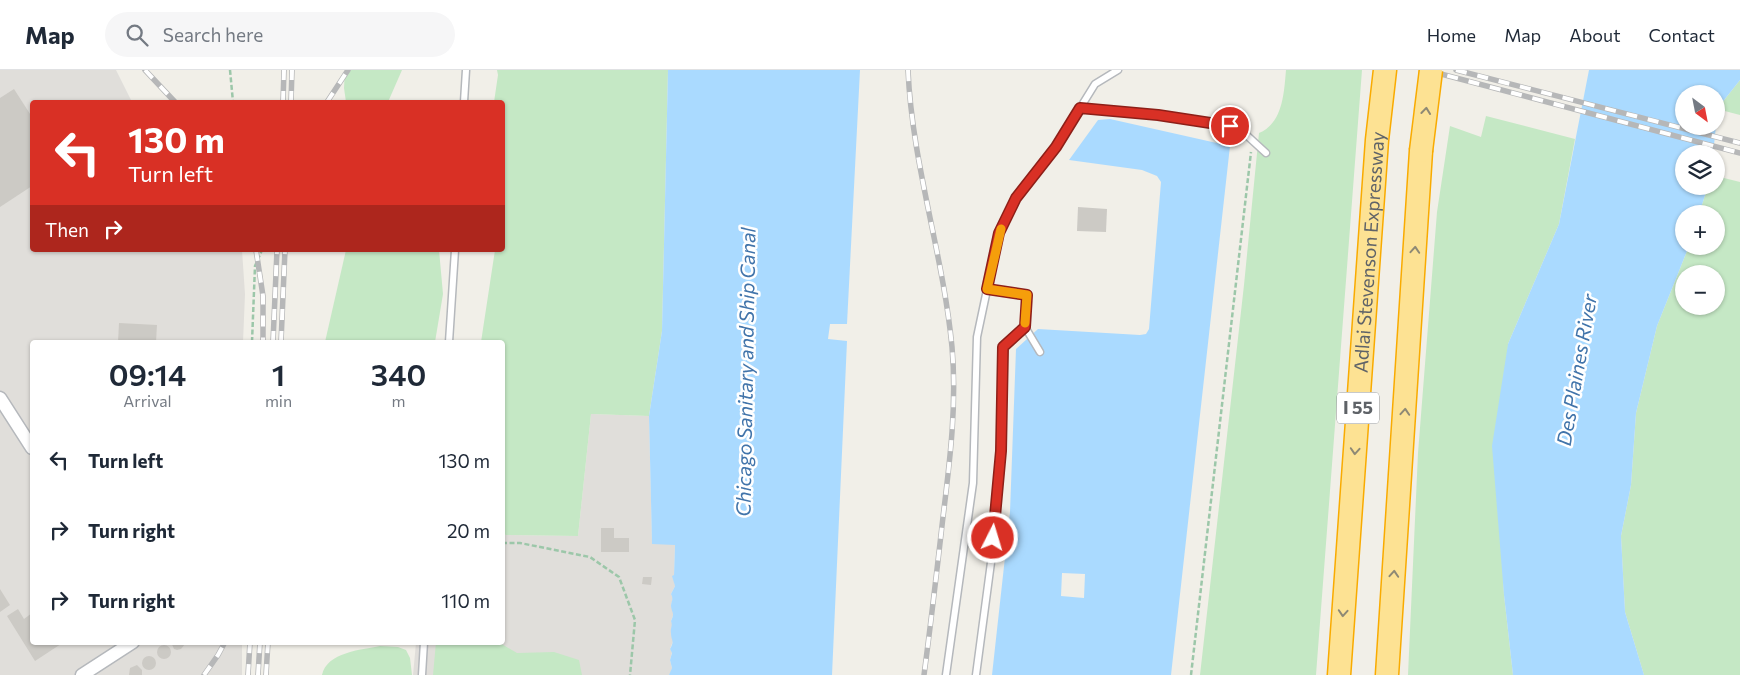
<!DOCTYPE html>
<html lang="en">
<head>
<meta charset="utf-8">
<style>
  :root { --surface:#fff; --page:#f6f6f7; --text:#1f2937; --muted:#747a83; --line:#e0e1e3 }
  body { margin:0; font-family:Commissioner,sans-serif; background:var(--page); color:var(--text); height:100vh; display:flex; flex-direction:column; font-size:19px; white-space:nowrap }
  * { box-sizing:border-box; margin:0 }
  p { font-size:16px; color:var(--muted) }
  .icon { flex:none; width:28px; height:28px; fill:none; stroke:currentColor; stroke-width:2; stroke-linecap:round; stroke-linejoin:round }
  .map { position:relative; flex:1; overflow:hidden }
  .panel { position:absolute; left:30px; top:270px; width:475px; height:305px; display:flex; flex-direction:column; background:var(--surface); border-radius:5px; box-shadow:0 1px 4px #0004 }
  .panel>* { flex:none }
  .guide { position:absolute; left:30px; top:30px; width:475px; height:152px; border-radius:5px; box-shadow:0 1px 4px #0004; background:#d93025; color:#fff; overflow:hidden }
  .needle { width:32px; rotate:148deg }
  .buttons { position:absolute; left:1675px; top:15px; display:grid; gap:10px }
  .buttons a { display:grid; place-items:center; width:50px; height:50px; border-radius:50%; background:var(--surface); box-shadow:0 1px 4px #0004; font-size:25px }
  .pin { position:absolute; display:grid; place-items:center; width:42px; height:42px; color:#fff; margin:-21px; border:2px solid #fff; border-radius:50%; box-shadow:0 1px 5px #0007 }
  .me { position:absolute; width:55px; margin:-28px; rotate:5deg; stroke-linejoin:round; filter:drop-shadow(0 0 4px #0008) }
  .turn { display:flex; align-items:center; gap:18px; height:105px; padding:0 15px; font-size:22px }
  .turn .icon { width:65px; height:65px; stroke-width:2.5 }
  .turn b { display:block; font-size:35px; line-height:42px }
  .then { display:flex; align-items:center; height:48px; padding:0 15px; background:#0003; gap:10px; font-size:19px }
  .eta { display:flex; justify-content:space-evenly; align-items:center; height:85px; text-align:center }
  .eta b { font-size:30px; font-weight:600; line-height:35px }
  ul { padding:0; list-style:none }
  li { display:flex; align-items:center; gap:15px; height:70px; padding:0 15px }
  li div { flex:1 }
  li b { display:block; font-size:19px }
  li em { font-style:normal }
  header { display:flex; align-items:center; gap:30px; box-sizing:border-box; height:70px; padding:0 25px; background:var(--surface); border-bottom:1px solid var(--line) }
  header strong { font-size:24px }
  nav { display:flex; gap:28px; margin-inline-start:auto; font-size:18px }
  .search { width:350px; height:45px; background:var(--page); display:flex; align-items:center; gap:12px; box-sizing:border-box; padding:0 18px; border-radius:28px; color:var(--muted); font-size:19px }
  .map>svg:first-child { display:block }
</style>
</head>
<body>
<header>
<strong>Map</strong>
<div class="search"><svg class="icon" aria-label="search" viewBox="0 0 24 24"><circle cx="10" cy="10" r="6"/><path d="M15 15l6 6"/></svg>Search here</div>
<nav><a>Home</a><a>Map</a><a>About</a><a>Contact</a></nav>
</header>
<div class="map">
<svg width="1740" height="605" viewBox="0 0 1740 605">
  <rect width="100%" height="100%" fill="#f1efe8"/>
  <g fill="#e0deda">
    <polygon points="0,0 116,0 132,32 32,32 32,180 242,180 245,224 243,272 32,272 32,572 242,573 242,605 0,605"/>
    <polygon points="591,344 649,346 652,473 675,474 674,506 675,516 671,524 673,528 671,535 674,543 671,551 673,555 673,571 670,579 672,582 670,590 672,598 671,603 669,605 413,605 416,573 502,572 503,465 578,466"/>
  </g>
  <g fill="#c5e8c5" fill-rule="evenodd">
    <polygon points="345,0 402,0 388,32 346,32 344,18"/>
    <polygon points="497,0 668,0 662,261 649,346 591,344 578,466 506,465 503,464 502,272 481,272 495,180 502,180 502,32 494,32 498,5"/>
    <path d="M1286,0H1362L1316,605H1200L1244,215L1259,63C1283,53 1284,23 1286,0Z"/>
    <polygon points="1740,10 1740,45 1717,39"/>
    <polygon points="1486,46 1575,69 1559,154 1508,274 1501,467 1504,525 1513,605 1408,605 1418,383 1437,142 1450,56 1481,67"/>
    <path d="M1716,106L1740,112V605H1644L1625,542L1621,466L1631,415L1636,343L1657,256L1689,176H1716V144H1699L1708,116H1716ZM1684,204H1716V236H1684Z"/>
    <polygon points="346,180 439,180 443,224 435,272 325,272"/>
    <polygon points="436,572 500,573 517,583 554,582 579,590 582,605 433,605"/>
    <path d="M380,576L398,577L406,580L410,588L412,605H322C327,582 361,580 380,576Z"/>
  </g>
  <g fill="#aadaff" fill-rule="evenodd">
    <path d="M668,0H860L847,254H830L828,269L847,271L832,605H669L672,598L670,590L672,583L670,579C675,570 671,571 671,563C670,558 673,557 671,551C675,542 672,544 671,536C671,531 674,530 671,524L675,516L672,506L674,505L675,475L652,474L649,346L662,261Z"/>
    <polygon points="1589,0 1740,0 1740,10 1717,39 1716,50 1716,24 1684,24 1684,56 1716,56 1713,84 1684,84 1684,116 1708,116 1699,144 1684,144 1684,176 1689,176 1657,256 1636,343 1631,415 1621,466 1625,542 1644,605 1513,605 1504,525 1492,376 1508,274 1559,154"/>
    <path d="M1110,49L1230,76L1171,605H992L1010,442L1016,279L1038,259L1140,265L1146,264L1149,259L1161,112L1157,106L1142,100L1069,90L1098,50ZM1062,503L1085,504L1084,528L1061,526Z"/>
  </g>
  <g fill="#cccac5">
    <polygon points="14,19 32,47 32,116 0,137 0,28"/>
    <polygon points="1078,137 1107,139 1106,162 1077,161"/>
    <polygon points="119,253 157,255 156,272 118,272"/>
    <polygon points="601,458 614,458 614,468 629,468 629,482 601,482"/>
    <polygon points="643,507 652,507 651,515 642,514"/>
    <polygon points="0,519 10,535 0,542"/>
    <polygon points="18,539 24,549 32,543 32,572 64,572 35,591 7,546"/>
    <polygon points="171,572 185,572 185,574 181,579 177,580 174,579"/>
    <circle cx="164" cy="582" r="7"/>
    <circle cx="149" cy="593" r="7"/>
    <polygon points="137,595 142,600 142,605 129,605 130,598"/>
  </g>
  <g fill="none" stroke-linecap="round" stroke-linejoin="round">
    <defs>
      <g id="service">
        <polyline points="464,32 466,0"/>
        <polyline points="1080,38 1158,45 1230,56 1242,61 1266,83"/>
        <polyline points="1025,257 1040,282"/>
        <polyline points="449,272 455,180"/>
        <polyline points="422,605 424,572"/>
        <polyline points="946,605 973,413 977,267 999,163 1016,128 1056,77 1095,14 1118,0"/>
        <polyline points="976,605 992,485 1001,381 1003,277 1025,257 1027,225 987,219"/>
      </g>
      <g id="minor">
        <polyline points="0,328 32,378"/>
        <polyline points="82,605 133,572"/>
      </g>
      <g id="motorway">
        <path id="s1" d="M1339,605L1377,70L1385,0"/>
        <polyline points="1387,605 1421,81"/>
      </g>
    </defs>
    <use href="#service" stroke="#b5b8bc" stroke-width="9"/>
    <use href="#minor" stroke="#b5b8bc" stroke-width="15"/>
    <use href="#motorway" stroke="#f9ab00" stroke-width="25"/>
    <g stroke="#9cc7a9" stroke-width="2.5" stroke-dasharray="5 2.5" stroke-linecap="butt">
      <polyline points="230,0 233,32"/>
      <polyline points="252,272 255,196 262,180"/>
      <polyline points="502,473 520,473 590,487 619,507 635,550 630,605"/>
      <polyline points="1191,605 1251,82"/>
    </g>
    <use href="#service" stroke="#fff" stroke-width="6"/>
    <use href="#minor" stroke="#fff" stroke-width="12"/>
    <use href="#motorway" stroke="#fde293" stroke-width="22"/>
    <defs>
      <g id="rail">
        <polyline points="145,0 175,32"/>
        <path d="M908,0C912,94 943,183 952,277C957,334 950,390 943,447C937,500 931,552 924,605"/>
        <polyline points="1426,0 1740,83"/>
        <polyline points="1456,0 1740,73"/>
        <polyline points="283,32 284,0"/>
        <polyline points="291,32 292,0"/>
        <polyline points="327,32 348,0"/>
        <polyline points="256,180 263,226 263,272"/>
        <polyline points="273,272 277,180"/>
        <polyline points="281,272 285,180"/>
        <polyline points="204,605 218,585 225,572"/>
        <polyline points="248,605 250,572"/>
        <polyline points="258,605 260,572"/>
        <polyline points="266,605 268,572"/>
      </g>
    </defs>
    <use href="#rail" stroke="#b6b7b8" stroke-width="5.5"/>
    <use href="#rail" stroke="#fff" stroke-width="4" stroke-dasharray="11" stroke-linecap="butt"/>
    <defs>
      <polyline id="motorway-bridge" points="1421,81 1431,0"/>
    </defs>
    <use href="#motorway-bridge" stroke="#f9ab00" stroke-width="25" stroke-linecap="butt"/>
    <use href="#motorway-bridge" stroke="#fde293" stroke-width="22"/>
  </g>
  <defs><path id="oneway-chevron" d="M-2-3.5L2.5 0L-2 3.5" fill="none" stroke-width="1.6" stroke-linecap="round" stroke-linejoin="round" transform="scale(1.25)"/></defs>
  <g stroke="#8e8975">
    <use href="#oneway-chevron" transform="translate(1426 41) rotate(-84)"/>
    <use href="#oneway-chevron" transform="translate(1415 180) rotate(-86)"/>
    <use href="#oneway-chevron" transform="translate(1405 342) rotate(-86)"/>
    <use href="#oneway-chevron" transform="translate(1355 381) rotate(94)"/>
    <use href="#oneway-chevron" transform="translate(1394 504) rotate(-86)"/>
    <use href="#oneway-chevron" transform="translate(1343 543) rotate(94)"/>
  </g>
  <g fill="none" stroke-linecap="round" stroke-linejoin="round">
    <defs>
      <polyline id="route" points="993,468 1001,381 1003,277 1025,257 1027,225 987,219 999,163 1016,128 1056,77 1080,38 1158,45 1230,56"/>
    </defs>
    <use href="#route" stroke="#8d1f18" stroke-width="12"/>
    <use href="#route" stroke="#d93025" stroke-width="9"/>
    <polyline stroke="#f59e0b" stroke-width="9" points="1001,159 987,219 1027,225 1025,253"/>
  </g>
  <g text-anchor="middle" stroke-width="5" stroke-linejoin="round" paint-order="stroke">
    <rect fill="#fff" stroke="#8f9295" stroke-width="1" x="1337" y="322.5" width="42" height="31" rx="4"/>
    <g font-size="18" font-weight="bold" fill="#5f6368">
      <text x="1358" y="344">I 55</text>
    </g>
    <g font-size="19" fill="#5f6368" stroke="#fff">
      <text dy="7" stroke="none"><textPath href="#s1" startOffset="424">Adlai Stevenson Expressway</textPath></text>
    </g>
    <g font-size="20" font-style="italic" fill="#4174aa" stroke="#fff">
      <text transform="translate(1577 300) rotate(-80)" y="7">Des Plaines River</text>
      <text transform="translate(746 302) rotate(-89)" y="7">Chicago Sanitary and Ship Canal</text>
    </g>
  </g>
</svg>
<div class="buttons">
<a><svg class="needle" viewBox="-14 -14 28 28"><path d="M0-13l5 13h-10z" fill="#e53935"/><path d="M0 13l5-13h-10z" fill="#747a83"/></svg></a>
<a><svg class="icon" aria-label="layers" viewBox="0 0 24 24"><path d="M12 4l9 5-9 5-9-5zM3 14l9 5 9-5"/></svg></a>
<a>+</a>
<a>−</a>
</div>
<div class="pin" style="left:1230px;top:56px;background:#d93025"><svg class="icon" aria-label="arrive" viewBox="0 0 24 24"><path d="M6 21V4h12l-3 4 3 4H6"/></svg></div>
<svg class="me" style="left:993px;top:468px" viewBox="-20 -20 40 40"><circle r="17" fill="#d93025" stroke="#fff" stroke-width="3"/><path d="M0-11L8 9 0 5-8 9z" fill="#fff"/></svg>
<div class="guide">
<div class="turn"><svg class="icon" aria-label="left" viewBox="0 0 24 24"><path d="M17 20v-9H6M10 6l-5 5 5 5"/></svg><div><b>130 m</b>Turn left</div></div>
<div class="then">Then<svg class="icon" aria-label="right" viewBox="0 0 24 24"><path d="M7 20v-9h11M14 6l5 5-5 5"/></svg></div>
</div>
<section class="panel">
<div class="eta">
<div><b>09:14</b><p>Arrival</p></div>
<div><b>1</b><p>min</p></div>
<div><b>340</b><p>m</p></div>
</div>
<ul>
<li><svg class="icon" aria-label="left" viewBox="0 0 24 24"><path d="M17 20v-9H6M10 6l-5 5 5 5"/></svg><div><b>Turn left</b></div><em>130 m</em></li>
<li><svg class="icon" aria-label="right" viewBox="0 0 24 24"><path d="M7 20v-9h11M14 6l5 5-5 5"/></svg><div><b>Turn right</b></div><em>20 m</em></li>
<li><svg class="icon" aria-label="right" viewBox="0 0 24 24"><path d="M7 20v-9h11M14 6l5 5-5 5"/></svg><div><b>Turn right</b></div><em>110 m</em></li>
</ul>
</section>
</div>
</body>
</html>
